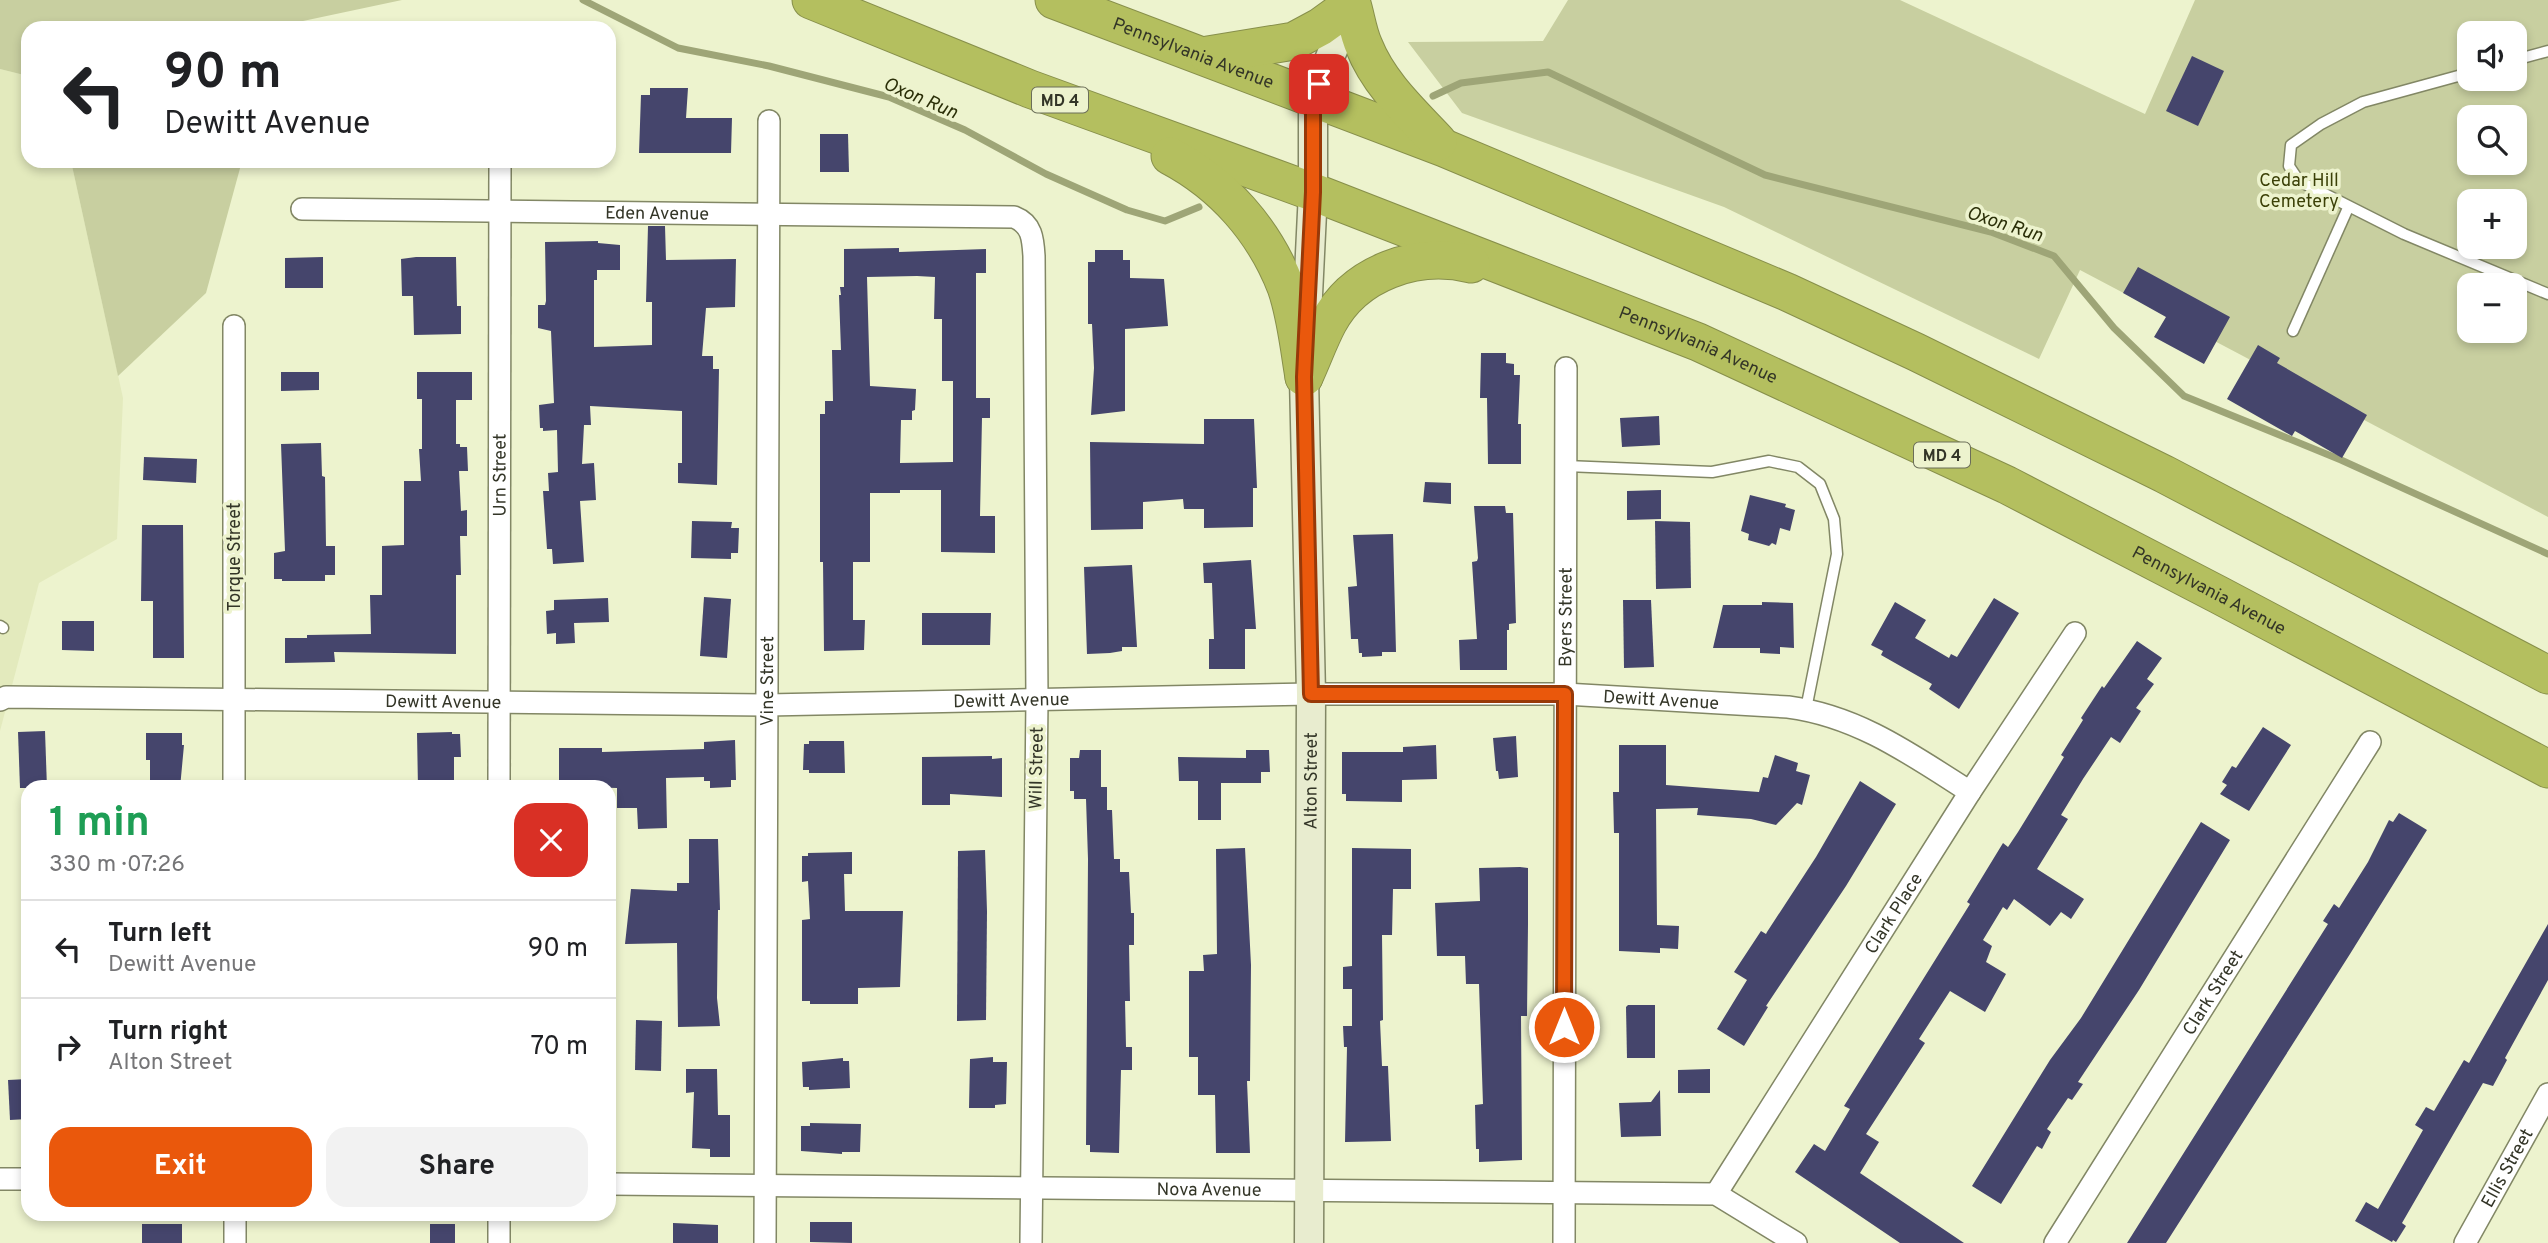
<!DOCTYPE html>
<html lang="en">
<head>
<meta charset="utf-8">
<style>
  :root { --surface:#fff; --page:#f2f2f2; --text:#202124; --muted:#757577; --line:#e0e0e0; --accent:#ea580c }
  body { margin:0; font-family:Overpass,sans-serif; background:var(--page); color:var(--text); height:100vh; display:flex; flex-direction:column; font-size:26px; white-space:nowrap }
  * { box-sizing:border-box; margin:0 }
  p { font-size:23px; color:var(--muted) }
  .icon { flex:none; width:38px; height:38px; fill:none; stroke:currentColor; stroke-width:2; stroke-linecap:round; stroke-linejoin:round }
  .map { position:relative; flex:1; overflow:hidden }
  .drawer { position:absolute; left:21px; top:780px; width:595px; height:441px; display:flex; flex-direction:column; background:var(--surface); border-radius:21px; box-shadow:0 4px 10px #0003 }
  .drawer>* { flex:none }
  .banner { position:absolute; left:21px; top:21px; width:595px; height:147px; border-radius:21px; box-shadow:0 4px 10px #0003; background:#fff; color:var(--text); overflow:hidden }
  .buttons { position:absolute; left:2457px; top:21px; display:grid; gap:14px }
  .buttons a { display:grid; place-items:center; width:70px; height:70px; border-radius:14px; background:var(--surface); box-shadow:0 4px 10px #0003; font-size:35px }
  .pin { position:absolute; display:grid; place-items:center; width:60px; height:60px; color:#fff; margin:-30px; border-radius:14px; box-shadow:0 4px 10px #0006 }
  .me { position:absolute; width:77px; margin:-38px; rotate:0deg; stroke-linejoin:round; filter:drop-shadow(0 0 5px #0008) }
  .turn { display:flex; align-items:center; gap:24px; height:147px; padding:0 28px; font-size:32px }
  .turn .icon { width:91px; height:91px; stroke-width:2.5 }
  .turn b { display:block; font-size:49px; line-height:60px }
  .round { display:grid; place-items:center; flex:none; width:74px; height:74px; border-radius:21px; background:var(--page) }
  .summary { display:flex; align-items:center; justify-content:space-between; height:119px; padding:0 28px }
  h1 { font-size:42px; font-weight:700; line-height:52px; color:#1e9e55 }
  .button { display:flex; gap:14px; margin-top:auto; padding:14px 28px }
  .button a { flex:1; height:80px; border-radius:21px; background:var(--accent); color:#fff; font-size:28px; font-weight:700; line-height:80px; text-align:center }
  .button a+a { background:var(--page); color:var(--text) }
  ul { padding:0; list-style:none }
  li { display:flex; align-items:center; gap:21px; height:98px; padding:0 28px; border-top:2px solid var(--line) }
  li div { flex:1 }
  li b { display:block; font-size:26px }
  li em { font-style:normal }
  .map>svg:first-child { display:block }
</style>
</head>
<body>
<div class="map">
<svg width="2548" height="1243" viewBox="0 0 2548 1243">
  <rect width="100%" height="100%" fill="#edf3ce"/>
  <polygon fill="#e3eabd" points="0,69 28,76 28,161 71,161 123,398 117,539 39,583 0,731"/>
  <g fill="#c8cfa0" fill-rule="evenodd">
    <polygon points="0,0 402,0 270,28 28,28 28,76 0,69"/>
    <path d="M1568,0H1900L2145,114L2195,0H2548V517L2080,270L2039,359L1724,207L1462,113L1408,42L1543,41ZM2469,33H2515V79H2469ZM2469,117H2515V163H2469ZM2469,201H2515V247H2469ZM2469,285H2515V331H2469Z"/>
    <polygon points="71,161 242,161 206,293 118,376"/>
  </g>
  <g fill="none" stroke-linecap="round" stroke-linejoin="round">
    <g stroke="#9ea577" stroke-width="7">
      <polyline points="583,0 678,48 769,66 889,97 965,130 1046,174 1127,210 1165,221 1199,207"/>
      <polyline points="1433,96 1461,83 1548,72 1765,175 1991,232 2054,256 2114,328 2184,396 2341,460 2548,554"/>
    </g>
  </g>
  <g fill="#45456c" fill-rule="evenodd">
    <polygon points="2192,56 2224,71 2198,126 2166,111"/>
    <polygon points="650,88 688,88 686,118 732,118 731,153 639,153 641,95 650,95"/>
    <polygon points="820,134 848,134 849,172 820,172"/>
    <polygon points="648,226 665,226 666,260 736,259 735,307 706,308 702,356 713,356 713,369 719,369 717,485 678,483 678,463 682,463 682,411 590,406 591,425 584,425 582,464 594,463 596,500 580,501 584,562 553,564 552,549 547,549 543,491 549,491 548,473 558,472 557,430 543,431 543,428 540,428 539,405 554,403 551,331 538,328 538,305 545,305 546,301 545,242 598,241 598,243 620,245 620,270 597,270 597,280 594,280 594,347 652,345 652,302 646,302"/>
    <path d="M899,248V252L986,249V273H976V398H990V418H982L980,516H995V553L941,552V490H900V493H870V562H853V620H865L864,650L824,651L823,562H820V414H825V401H833L832,350H841L839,295H841L840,287H844V249ZM917,276L935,277L934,319H942V381H953V462L900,463L901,420H912V411L915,410L916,389L870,386L867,277Z"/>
    <polygon points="1095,250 1123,250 1123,260 1130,260 1130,278 1164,279 1168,326 1125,329 1125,411 1091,415 1094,368 1092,324 1088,324 1088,262 1095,262"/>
    <polygon points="323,257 323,288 285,288 285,258"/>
    <polygon points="416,257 456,257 457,306 461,306 461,334 414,335 413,296 402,296 401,259"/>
    <polygon points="2138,267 2230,317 2204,364 2154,337 2166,317 2123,293"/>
    <polygon points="2258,345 2280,358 2277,363 2367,415 2342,458 2295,431 2292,436 2227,399"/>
    <polygon points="1481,353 1506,353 1506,363 1514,364 1514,375 1520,375 1518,424 1521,424 1521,464 1488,464 1487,398 1480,398"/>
    <polygon points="281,372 319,372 319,390 281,391"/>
    <polygon points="417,372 472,372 472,400 456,400 456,444 460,444 460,447 467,447 468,471 459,471 461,511 467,510 467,536 460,536 461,575 456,575 456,654 334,652 335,662 285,663 285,638 307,638 307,635 371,634 370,595 382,595 382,546 404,545 404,481 421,481 419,449 422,449 422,399 417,399"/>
    <polygon points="1659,416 1660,445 1622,447 1620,418"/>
    <polygon points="1204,419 1254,419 1257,488 1253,488 1253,527 1204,528 1204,509 1184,509 1183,499 1143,502 1143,529 1091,530 1090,442 1204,444"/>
    <polygon points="321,443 322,476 325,477 326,546 335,546 335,575 325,575 325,581 282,581 282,579 274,579 274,553 285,551 281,444"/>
    <polygon points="144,457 197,459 196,483 143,480"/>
    <polygon points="1425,482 1451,483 1451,504 1423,502"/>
    <polygon points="1661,490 1661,519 1627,520 1627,491"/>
    <polygon points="1750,495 1786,504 1785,507 1795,510 1790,531 1780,528 1776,545 1772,543 1769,546 1748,540 1749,534 1741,531"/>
    <polygon points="1474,506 1505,506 1506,513 1513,513 1516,623 1509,624 1509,630 1507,630 1507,670 1460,670 1459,640 1477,639 1472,562 1477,561 1478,558"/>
    <polygon points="692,521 732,522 731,528 739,528 738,553 731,553 731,559 691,558"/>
    <polygon points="1655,521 1690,522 1691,588 1656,589"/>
    <polygon points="142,525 183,525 184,658 153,658 153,601 141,601"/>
    <polygon points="1393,534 1396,652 1382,652 1382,656 1362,657 1362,653 1359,653 1358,639 1351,639 1348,587 1357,586 1353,535"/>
    <polygon points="1251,560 1256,629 1245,629 1245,669 1209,669 1209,639 1214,639 1212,583 1204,583 1203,563"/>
    <polygon points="1132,565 1137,647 1122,647 1122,651 1110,653 1087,654 1084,567"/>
    <polygon points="704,597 731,599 727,658 700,656"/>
    <polygon points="608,598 609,622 574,623 575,643 556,644 556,633 547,634 546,611 554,610 554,600"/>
    <polygon points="1994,598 2019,613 1959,709 1929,689 1932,684 1881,655 1883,651 1871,645 1895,602 1926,620 1915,638 1949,658 1951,654 1957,657"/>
    <polygon points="1623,600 1651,600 1654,667 1624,668"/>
    <polygon points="1762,602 1793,603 1794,648 1780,647 1780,654 1760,653 1760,648 1713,648 1723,605 1762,605"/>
    <polygon points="922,613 991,613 990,645 922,645"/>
    <polygon points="62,621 94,621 94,651 62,650"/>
    <polygon points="2137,641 2162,658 2147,679 2154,684 2136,708 2141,711 2120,743 2111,737 2083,779 2061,815 2068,819 2037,869 2084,899 2071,919 2061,912 2050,926 2014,899 2007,910 2003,907 1983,940 1992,946 1986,962 2006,974 1985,1012 1950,991 1919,1039 1925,1043 1866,1134 1879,1142 1860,1173 1964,1243 1900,1243 1795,1172 1814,1144 1825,1151 1850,1109 1844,1106 1970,904 1967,902 2003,843 2008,847 2018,832 2064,757 2061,755 2083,720 2081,718 2102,686 2104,688"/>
    <polygon points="2263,727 2291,745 2249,811 2220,794 2227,785 2222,782 2232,766 2236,768"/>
    <polygon points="45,731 47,788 20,788 18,732"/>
    <polygon points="452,732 452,734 460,734 461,757 454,757 454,788 418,788 417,733"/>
    <polygon points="146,733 182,733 182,745 184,745 180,788 150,788 150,760 146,760"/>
    <polygon points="1516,736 1518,777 1499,779 1498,771 1496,771 1493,738"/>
    <polygon points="735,740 736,780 731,780 731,787 710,788 710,781 704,781 704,777 666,778 667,828 638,829 637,808 617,808 617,788 586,787 586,784 559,784 559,748 602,748 602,752 704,749 704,742"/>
    <polygon points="809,741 844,741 845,773 809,773 809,770 803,770 804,744 809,744"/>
    <polygon points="1436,745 1437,779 1402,780 1402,802 1346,801 1346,794 1342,794 1342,752 1403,752 1403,747"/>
    <polygon points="1619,745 1666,745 1666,785 1759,792 1763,777 1768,778 1775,755 1798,763 1796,771 1810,775 1802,805 1797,803 1776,825 1751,819 1697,815 1698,808 1656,809 1657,925 1679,926 1678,949 1660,948 1660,953 1619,951 1619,833 1614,833 1613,792 1619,792"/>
    <polygon points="1080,750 1101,750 1101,787 1107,787 1107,810 1112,810 1114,859 1120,859 1120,872 1129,872 1131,913 1134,913 1134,945 1129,945 1130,1001 1125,1001 1126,1047 1132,1047 1132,1070 1121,1070 1119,1153 1090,1152 1090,1145 1086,1145 1088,859 1086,799 1074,799 1074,791 1070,791 1070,758 1079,758"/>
    <polygon points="1246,750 1269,750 1270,772 1261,772 1261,783 1221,783 1221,820 1198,820 1198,781 1179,781 1178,757 1246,758"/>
    <polygon points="992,756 992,759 1002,758 1002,797 950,794 950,805 922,805 922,757"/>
    <polygon points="1860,781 1896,804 1846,886 1766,1006 1768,1007 1744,1046 1717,1029 1747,980 1734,972 1761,931 1766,934 1767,932 1816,857"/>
    <polygon points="2399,813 2427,830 2350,954 2166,1243 2127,1243 2304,962 2328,924 2323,921 2334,904 2339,908 2368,862 2389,820 2393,822"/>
    <polygon points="2201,822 2230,840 2139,990 2078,1082 2083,1084 2072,1100 2068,1098 2047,1129 2051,1132 2042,1149 2037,1146 2001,1204 1972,1186 2050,1060 2081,1018"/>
    <polygon points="689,839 718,839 720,910 718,910 717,998 720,1026 678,1027 677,943 625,944 631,889 677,891 677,883 689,883"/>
    <polygon points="1245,848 1251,965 1250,1081 1247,1081 1250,1153 1216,1153 1215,1095 1198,1095 1198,1057 1189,1057 1189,971 1204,971 1203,955 1217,954 1216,849"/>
    <polygon points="1352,848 1411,849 1411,889 1393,889 1392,935 1382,935 1383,1020 1380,1021 1382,1066 1388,1066 1391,1141 1345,1142 1347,1047 1344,1047 1343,1026 1352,1026 1352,989 1343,989 1343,967 1352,966"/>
    <polygon points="985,850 987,911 986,1020 957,1021 958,851"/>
    <polygon points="852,852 852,874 844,874 845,911 903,911 900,987 858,988 858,1004 810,1004 810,1001 802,1001 802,920 810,919 808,881 802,882 802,856 808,856 808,853"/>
    <polygon points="1520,867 1528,868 1528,924 1527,1016 1521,1016 1522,1160 1479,1162 1479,1149 1476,1149 1475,1105 1483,1104 1479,984 1466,984 1465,956 1437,956 1435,903 1480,901 1479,868"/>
    <polygon points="2548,924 2548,980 2505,1058 2507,1060 2493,1086 2483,1083 2402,1223 2406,1226 2396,1242 2393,1240 2392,1242 2355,1221 2366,1202 2378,1209 2423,1130 2415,1125 2426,1107 2434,1111 2464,1060 2469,1063"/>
    <polygon points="1628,1005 1655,1005 1655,1058 1627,1058 1626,1007"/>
    <polygon points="636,1020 662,1021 661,1071 635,1070"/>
    <polygon points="993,1057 993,1062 1007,1062 1006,1104 995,1105 995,1108 969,1108 970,1059"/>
    <polygon points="843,1058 843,1061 849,1061 850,1088 809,1090 809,1087 803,1087 802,1062"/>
    <polygon points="686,1069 717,1069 718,1115 730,1115 730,1157 710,1157 710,1149 692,1148 694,1092 686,1093"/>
    <polygon points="1710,1069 1710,1093 1678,1093 1678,1070"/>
    <polygon points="28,1079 28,1119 10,1120 8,1080"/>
    <polygon points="1660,1090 1661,1136 1621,1137 1619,1103 1651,1102"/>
    <polygon points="810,1123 861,1124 860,1152 842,1152 842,1154 801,1151 801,1126 810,1126"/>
    <polygon points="810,1222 852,1222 852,1243 810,1242"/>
    <polygon points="673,1223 718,1225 718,1243 673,1243"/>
    <rect x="142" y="1224" width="40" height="19"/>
    <rect x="430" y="1224" width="25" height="19"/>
  </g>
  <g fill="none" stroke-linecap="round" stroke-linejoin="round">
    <defs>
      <g id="lane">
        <polyline points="2515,60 2548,51"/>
        <polyline points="2469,73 2363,102 2321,124 2291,145 2289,166 2299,181 2404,234 2548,294"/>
        <polyline points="2293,331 2348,208"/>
        <polyline points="1566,466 1712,472 1769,461 1798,467 1820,484 1834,519 1837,554 1806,709"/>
        <polyline points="0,626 3,628"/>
      </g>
      <g id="street">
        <path id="s1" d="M302,209L1014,217C1032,224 1033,239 1034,256L1037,699L1031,1243"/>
        <polyline points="234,326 234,788"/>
        <path id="s2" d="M0,700L6,697L767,705L1311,694H1565L1788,707C1858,716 1912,755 1970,792"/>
        <path id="s3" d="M499,788L500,161"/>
        <polyline points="0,1179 28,1179"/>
        <path id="s4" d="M609,1184L1716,1194L1796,1243"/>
        <path id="s5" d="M1716,1194L1970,792L2075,633"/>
        <polyline points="235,1214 235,1243"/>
        <polyline points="499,1243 499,1214"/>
        <path id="s6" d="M765,1243L769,121"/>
        <path id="s7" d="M1564,1243L1566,368"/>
        <path id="s8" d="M2055,1243L2370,742"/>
        <path id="s9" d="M2465,1243L2548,1094"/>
      </g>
      <g id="secondary">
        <path id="s10" d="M1309,1243L1311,694L1304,377L1313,192V99L1353,1"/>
      </g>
      <g id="highway">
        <path id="s11" d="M811,0L1030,89L1313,192L1698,342L2007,485L2219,595L2548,769"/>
        <path id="s12" d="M1054,0L1444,148L1787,292L1916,352L2164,474L2548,675"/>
        <path d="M1208,55L1294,41L1320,27L1352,4C1356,17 1358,33 1364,46C1379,84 1411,113 1438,142"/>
        <path d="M1170,156C1223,184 1264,230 1286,287C1296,315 1299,348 1304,377"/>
        <path d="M1304,377C1312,360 1319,340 1328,323C1355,272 1417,251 1471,264"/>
      </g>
    </defs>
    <use href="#lane" stroke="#828765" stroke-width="13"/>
    <use href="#street" stroke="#828765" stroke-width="24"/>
    <use href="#secondary" stroke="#828765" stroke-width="31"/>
    <use href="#highway" stroke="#878f4b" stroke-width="39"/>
    <use href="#lane" stroke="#fff" stroke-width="10"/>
    <use href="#street" stroke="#fff" stroke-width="21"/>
    <use href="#secondary" stroke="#e8eccf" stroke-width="28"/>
    <use href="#highway" stroke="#b4bf5f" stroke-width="37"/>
  </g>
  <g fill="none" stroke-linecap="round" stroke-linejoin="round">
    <defs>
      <polyline id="route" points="1319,84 1313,99 1313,192 1304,377 1311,694 1565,694 1564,1027"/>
    </defs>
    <use href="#route" stroke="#983908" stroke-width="18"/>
    <use href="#route" stroke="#ea580c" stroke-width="12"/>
  </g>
  <g text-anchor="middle" stroke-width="7" stroke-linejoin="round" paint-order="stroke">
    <g fill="#edf3ce" stroke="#6b6e59" stroke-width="2">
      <rect x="1032" y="87.5" width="56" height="25" rx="5"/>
      <rect x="1914" y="442.5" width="56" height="25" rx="5"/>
    </g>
    <g font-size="16" font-weight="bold" fill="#333527">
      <text x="1060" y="106">MD 4</text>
      <text x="1942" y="461">MD 4</text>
    </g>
    <g font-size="18" fill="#333527" stroke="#edf3ce">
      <text dy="6" stroke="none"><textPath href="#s12" startOffset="149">Pennsylvania Avenue</textPath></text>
      <text dy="6" stroke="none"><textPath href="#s1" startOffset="355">Eden Avenue</textPath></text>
      <text dy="6" stroke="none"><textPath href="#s11" startOffset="952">Pennsylvania Avenue</textPath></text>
      <text dy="6" stroke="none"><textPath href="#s3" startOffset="313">Urn Street</textPath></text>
      <text transform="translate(234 557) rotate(-90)" y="6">Torque Street</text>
      <text dy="6" stroke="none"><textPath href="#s11" startOffset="1519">Pennsylvania Avenue</textPath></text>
      <text dy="6" stroke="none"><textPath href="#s7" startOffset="626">Byers Street</textPath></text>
      <text dy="6" stroke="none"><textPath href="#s6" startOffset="562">Vine Street</textPath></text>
      <text dy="6" stroke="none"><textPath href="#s2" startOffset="1012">Dewitt Avenue</textPath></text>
      <text dy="6" stroke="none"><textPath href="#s2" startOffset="1662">Dewitt Avenue</textPath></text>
      <text dy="6" stroke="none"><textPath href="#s2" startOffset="444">Dewitt Avenue</textPath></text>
      <text transform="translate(1036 768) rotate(-89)" y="6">Will Street</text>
      <text dy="6" stroke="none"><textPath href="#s10" startOffset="462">Alton Street</textPath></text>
      <text dy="6" stroke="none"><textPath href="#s5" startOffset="332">Clark Place</textPath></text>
      <text dy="6" stroke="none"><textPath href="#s8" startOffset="296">Clark Street</textPath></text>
      <text dy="6" stroke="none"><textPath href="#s9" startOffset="86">Ellis Street</textPath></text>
      <text dy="6" stroke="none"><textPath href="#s4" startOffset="600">Nova Avenue</textPath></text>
    </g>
    <g font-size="18" fill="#3b4007" stroke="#edf3ce">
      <text x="2299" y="186">Cedar Hill<tspan x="2299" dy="21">Cemetery</tspan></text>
    </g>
    <g font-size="19" font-style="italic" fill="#2b2f08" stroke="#edf3ce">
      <text transform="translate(921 97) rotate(23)" y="7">Oxon Run</text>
      <text transform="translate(2005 223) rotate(18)" y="7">Oxon Run</text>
    </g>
  </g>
</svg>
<div class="buttons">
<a><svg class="icon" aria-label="sound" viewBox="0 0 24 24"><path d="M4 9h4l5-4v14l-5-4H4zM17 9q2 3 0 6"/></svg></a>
<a><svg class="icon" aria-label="search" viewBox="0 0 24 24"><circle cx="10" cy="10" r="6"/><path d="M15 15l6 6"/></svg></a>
<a>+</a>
<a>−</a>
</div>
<div class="pin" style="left:1319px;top:84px;background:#d93025"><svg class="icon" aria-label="arrive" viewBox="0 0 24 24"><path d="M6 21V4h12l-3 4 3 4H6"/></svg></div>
<svg class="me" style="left:1564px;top:1027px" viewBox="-20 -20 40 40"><circle r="17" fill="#ea580c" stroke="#fff" stroke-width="3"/><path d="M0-11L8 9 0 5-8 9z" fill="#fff"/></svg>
<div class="banner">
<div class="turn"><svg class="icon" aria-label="left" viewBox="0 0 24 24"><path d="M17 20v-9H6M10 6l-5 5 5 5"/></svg><div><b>90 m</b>Dewitt Avenue</div></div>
</div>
<section class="drawer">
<div class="summary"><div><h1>1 min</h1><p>330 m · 07:26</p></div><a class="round" style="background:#d93025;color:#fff"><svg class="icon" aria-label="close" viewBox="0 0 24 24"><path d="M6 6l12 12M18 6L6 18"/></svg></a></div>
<ul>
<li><svg class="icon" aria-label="left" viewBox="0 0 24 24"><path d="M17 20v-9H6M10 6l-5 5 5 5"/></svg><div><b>Turn left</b><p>Dewitt Avenue</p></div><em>90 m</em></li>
<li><svg class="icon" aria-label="right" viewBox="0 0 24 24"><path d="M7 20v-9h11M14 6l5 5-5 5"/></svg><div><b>Turn right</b><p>Alton Street</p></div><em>70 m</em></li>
</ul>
<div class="button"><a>Exit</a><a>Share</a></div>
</section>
</div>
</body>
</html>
